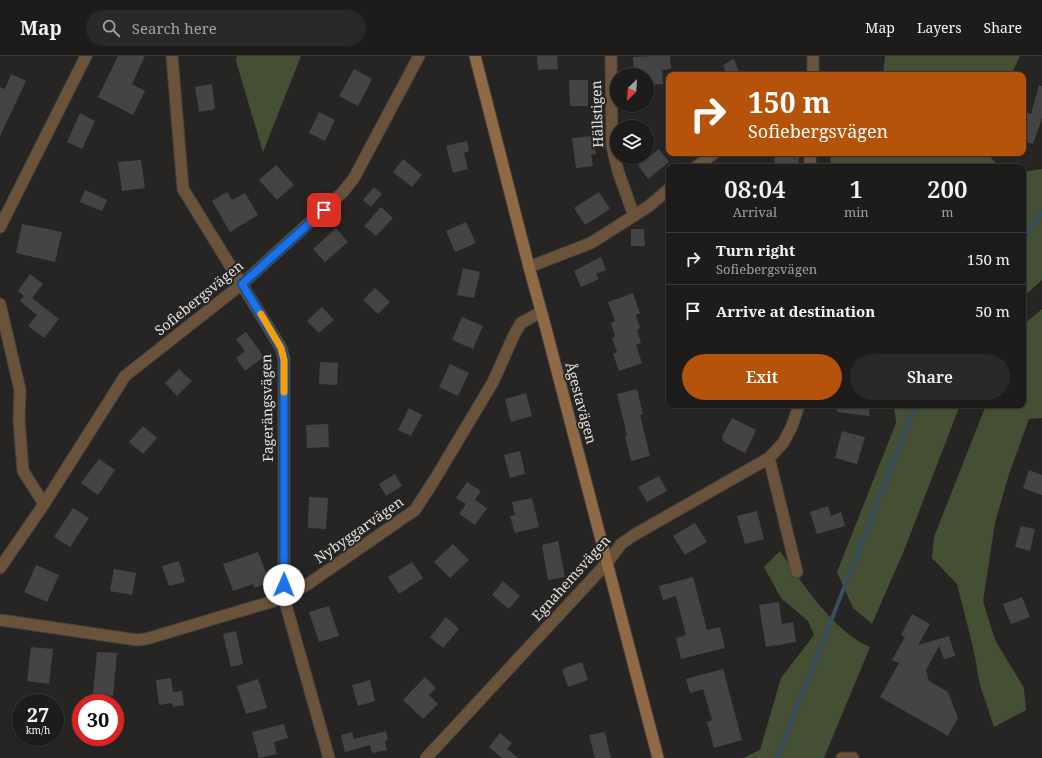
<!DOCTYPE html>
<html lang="en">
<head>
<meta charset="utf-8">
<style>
  :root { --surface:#1d1c1a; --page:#2a2927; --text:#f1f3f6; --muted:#a0a1a2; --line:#3b3a39; --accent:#b45309 }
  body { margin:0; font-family:"Noto Serif",serif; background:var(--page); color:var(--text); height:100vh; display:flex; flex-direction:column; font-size:15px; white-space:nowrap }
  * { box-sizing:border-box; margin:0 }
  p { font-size:13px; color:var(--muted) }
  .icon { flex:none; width:22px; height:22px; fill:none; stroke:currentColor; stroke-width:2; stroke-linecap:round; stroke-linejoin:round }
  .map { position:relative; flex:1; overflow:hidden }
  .sheet { position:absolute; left:666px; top:108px; width:360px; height:244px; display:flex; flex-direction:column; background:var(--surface); border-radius:8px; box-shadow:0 1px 3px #0004,0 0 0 1px var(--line) }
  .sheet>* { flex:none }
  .guide { position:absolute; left:666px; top:16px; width:360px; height:84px; border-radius:8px; box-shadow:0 1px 3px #0004,0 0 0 1px var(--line); background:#b45309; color:#fff; overflow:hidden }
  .needle { width:26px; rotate:205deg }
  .tools { position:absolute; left:610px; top:12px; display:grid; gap:8px }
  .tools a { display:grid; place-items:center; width:44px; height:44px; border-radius:50%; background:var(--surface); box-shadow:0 1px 3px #0004,0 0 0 1px var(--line); font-size:20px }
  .speed { position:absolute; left:12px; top:638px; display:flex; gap:8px; font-size:20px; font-weight:700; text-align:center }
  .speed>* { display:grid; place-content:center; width:52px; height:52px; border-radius:50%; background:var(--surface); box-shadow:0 1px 3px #0004,0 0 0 1px var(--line); line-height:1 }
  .speed small { font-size:10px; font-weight:400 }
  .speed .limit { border:6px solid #d22; background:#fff; color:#111 }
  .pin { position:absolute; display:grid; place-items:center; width:34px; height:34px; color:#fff; margin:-17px; border-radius:8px; box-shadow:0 2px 6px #0006 }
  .me { position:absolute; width:44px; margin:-22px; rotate:1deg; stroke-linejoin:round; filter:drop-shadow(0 0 3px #0008) }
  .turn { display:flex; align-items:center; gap:14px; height:84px; padding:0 16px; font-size:18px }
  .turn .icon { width:52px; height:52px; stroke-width:2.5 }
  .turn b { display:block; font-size:28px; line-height:34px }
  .eta { display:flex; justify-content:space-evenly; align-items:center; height:68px; text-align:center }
  .eta b { font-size:24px; font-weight:600; line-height:28px }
  .primary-button { display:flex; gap:8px; margin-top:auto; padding:8px 16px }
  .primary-button a { flex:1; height:46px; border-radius:24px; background:var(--accent); color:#fff; font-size:16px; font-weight:600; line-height:46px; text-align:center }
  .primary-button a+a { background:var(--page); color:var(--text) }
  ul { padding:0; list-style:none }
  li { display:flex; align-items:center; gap:12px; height:52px; padding:0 16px; border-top:1px solid var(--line) }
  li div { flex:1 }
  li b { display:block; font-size:15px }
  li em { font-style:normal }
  header { display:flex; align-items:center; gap:24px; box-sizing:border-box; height:56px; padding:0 20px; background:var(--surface); border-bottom:1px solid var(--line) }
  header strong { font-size:19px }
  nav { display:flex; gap:22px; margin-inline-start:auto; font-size:14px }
  .search { width:280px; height:36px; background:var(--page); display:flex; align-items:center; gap:10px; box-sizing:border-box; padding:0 14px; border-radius:22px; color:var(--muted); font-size:15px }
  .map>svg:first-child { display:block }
</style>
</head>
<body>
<header>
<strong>Map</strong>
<div class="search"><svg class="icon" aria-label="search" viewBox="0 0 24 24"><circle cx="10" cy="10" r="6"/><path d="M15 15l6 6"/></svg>Search here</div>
<nav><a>Map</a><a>Layers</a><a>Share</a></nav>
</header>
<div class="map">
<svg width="1042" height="702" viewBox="0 0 1042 702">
  <rect width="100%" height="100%" fill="#272523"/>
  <g fill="#454f34">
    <polygon points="237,0 301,0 263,96 236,5"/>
    <polygon points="885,0 1020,0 1011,19 883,19"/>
    <polygon points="830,97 987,97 999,111 831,111"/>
    <polygon points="1042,113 1042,224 1023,241 1023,116"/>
    <polygon points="1042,253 1042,362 1029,363 1009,418 995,467 983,545 995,584 1024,632 1026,654 994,671 980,629 973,591 957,528 932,502 934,481 986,349 1023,349 1023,269"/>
    <polygon points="894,349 960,349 905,492 872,568 853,552 837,516 896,367"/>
    <path d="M780,495C801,526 835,577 870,591L824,702H743L760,694L781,622L814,579L808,565L781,542L764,511Z"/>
  </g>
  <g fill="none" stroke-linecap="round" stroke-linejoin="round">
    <g stroke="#364e61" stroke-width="4">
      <polyline points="1023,184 1042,156"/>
      <polyline points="777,702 916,349"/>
    </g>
  </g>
  <g fill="#444447">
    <polygon points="118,0 145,0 132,28 145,35 133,59 98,41"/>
    <polygon points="537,0 557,0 558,13 538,14"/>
    <polygon points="655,0 670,0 671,13 662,14 663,28 647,29 647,19 645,17 634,18 633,1"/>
    <polygon points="734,3 740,19 727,19 723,9"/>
    <polygon points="354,13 372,23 358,50 339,40"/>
    <polygon points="11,18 26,25 0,80 0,31 5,33"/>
    <polygon points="569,24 588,24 588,50 570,50"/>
    <polygon points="212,28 215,53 199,56 195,31"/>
    <polygon points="1039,29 1042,30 1042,62 1033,88 1023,85 1023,55 1031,58"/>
    <polygon points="319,56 335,64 325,85 309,77"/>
    <polygon points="80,57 95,65 82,93 67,86"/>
    <polygon points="593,80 596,98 591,99 593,110 576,112 572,82"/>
    <polygon points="467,85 469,95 464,97 468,113 453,117 446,90"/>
    <polygon points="659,93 669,106 648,123 638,109"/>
    <polygon points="775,99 799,101 798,111 774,111"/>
    <polygon points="403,103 422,119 412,131 393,116"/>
    <polygon points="141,104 145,132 122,135 118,106"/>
    <polygon points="276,109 294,129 277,144 259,124"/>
    <polygon points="374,131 382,138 371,151 363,144"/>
    <polygon points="85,134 107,144 102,155 80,146"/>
    <polygon points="227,136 232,144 245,137 258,159 230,176 212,145"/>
    <polygon points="599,136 610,153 585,169 574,152"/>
    <polygon points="381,151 393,162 376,180 364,170"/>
    <polygon points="466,166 476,187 455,196 446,175"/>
    <polygon points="22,168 62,176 55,206 16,197"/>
    <polygon points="336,172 348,186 325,206 313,193"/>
    <polygon points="631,173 644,173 645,190 631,190"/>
    <polygon points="601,201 606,214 596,218 599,223 581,231 574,215"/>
    <polygon points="463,212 480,216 474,242 457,239"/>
    <polygon points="30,218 43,228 32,242 59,263 44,282 28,270 37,259 20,245 24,240 18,235"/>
    <polygon points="375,232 390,246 378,258 363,244"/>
    <polygon points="633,237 640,257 636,259 640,272 637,274 641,287 636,289 642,307 619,315 613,298 617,296 612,282 615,280 611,267 615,265 608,246"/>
    <polygon points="322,251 334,264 319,277 307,265"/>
    <polygon points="462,261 483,270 473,293 452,284"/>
    <polygon points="246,276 264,301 245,315 236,302 245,295 236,283"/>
    <polygon points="320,306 338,307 337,329 319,328"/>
    <polygon points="450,308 469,317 458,340 439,331"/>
    <polygon points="179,313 192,325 177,340 165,327"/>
    <polygon points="637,333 643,358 640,359 650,400 631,405 625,380 627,379 617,338"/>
    <polygon points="526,337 532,360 511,366 505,343"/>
    <polygon points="837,349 870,349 869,360 837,356"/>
    <polygon points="409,352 422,359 411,380 398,374"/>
    <polygon points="732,362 756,374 745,397 724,386 722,381"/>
    <polygon points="328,368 329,391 307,392 306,369"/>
    <polygon points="143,370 157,382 143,398 129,386"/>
    <polygon points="842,375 865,381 857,408 835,402"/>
    <polygon points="520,395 525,418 510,422 504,399"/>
    <polygon points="99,403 115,414 98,439 81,427"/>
    <polygon points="1029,414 1042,419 1042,439 1023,432"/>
    <polygon points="395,418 402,430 386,440 379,428"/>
    <polygon points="659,420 667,435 647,446 638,431"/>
    <polygon points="467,426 481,435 475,444 487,452 475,469 459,458 466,448 456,442"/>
    <polygon points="309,441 328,442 326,473 308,472"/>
    <polygon points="532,442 539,471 515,477 510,460 515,459 512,446"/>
    <polygon points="828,450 831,460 841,456 845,470 817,478 810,456"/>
    <polygon points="73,452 89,462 70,491 54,481"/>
    <polygon points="757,455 764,483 745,488 737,460"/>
    <polygon points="695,467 707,486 685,499 673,480"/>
    <polygon points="1021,470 1035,473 1030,495 1015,491"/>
    <polygon points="558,485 565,521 548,524 542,489"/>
    <polygon points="453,488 469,504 450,522 434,506"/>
    <polygon points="258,496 270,527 254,532 253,528 233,535 223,508"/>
    <polygon points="179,505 185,526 169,530 162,510"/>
    <polygon points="412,506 423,522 399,538 388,521"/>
    <polygon points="36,509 59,519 47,546 24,536"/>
    <polygon points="114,513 136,517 132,539 110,535"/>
    <polygon points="693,521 707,574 720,571 725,592 681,603 676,582 686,579 676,540 663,544 659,530"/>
    <polygon points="503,525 520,540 509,553 492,539"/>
    <polygon points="1022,541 1030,561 1011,568 1003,548"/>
    <polygon points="779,546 782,568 793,566 796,586 766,591 759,549"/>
    <polygon points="329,550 339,580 319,586 309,556"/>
    <polygon points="912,558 930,568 918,589 949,580 955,600 944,603 939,590 926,614 929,625 948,636 958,662 948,680 880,641 899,607 892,604 905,581 901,579"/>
    <polygon points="446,561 459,573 443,592 430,581"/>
    <polygon points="236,575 243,608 231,611 223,578"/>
    <polygon points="31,591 53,593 49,628 27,625"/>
    <polygon points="97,596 117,597 113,640 93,638"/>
    <polygon points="582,606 588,624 568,631 562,613"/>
    <polygon points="723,613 742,684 714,692 707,666 712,664 703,633 690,637 686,623"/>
    <polygon points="425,621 436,632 429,639 438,648 423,663 403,644"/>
    <polygon points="171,622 173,636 182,635 184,649 173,651 172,647 159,649 156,624"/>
    <polygon points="258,623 267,652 246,658 237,630"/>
    <polygon points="370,624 375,645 358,650 352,629"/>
    <polygon points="284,668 288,682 274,686 277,698 259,702 252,676"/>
    <polygon points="386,675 388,684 385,685 387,694 372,697 370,689 345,696 341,679 352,676 354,683"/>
    <polygon points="605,676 611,702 595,702 589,679"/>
    <polygon points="500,677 512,687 507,693 518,702 502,702 489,691"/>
  </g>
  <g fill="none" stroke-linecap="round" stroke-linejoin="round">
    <defs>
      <g id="minor">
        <polyline points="172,0 183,133 281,292 284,303 284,542 329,702"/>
        <polyline points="611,0 612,90 618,115 634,160"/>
        <polyline points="813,19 813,0"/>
        <polyline points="696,111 714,97"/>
        <polyline points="810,111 810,97"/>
        <polyline points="0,171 86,0"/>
        <polyline points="529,211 591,187 649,150 669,133"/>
        <polyline points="0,248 20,334 19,364 23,415 44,448"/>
        <polyline points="769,402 797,516"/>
        <polyline points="0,512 44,448 125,320 242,228 343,136 354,122 419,0"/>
        <polyline points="0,564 137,584 146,583 284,542 308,528 415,454 435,423 493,326 514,279 521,267 541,256"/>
        <polyline points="426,702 607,507 621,488 634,479 769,402 783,387 792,370 799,349"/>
        <polyline points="842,702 853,702"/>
      </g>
      <polyline id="secondary" points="475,0 529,211 545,269 658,702"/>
    </defs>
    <use href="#minor" stroke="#454341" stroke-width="13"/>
    <use href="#secondary" stroke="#454341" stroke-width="13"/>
    <use href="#minor" stroke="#6a523b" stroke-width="11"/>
    <use href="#secondary" stroke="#906a45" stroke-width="11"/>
  </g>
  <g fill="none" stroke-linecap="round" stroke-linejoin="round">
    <defs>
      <polyline id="route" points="284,529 284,304 281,292 242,228 324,154"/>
    </defs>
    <use href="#route" stroke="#114b97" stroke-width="10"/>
    <use href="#route" stroke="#1a73e8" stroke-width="7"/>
    <polyline stroke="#f59e0b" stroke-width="7" points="261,258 281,292 284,304 284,336"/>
  </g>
  <g text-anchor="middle" stroke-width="4" stroke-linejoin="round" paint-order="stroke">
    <g font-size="14" fill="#e3e2e0" stroke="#272523">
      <text transform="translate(597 58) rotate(-92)" y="5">Hällstigen</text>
      <text transform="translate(199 242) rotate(-39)" y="5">Sofiebergsvägen</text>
      <text transform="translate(581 347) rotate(75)" y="5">Ågestavägen</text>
      <text transform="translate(267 352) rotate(-91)" y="5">Fagerängsvägen</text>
      <text transform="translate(359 474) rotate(-35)" y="5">Nybyggarvägen</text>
      <text transform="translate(571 522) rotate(-48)" y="5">Egnahemsvägen</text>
    </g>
  </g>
</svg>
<div class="tools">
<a><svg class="needle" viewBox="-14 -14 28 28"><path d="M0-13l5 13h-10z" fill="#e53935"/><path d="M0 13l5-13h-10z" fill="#a0a1a2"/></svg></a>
<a><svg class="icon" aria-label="layers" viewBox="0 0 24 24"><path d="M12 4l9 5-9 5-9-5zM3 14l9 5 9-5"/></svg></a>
</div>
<div class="speed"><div>27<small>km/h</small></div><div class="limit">30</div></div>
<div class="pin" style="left:324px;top:154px;background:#d93025"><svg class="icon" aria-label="arrive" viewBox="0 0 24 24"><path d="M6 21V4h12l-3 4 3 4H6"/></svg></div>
<svg class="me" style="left:284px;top:529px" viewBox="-20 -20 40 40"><circle r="19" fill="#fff"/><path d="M0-13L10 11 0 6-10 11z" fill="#1a73e8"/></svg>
<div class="guide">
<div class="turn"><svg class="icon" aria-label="right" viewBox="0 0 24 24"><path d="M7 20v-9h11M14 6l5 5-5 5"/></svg><div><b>150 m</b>Sofiebergsvägen</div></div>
</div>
<section class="sheet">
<div class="eta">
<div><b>08:04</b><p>Arrival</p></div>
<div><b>1</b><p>min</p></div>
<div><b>200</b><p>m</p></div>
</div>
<ul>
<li><svg class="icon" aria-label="right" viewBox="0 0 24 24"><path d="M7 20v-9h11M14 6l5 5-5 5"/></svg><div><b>Turn right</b><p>Sofiebergsvägen</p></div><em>150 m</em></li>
<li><svg class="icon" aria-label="arrive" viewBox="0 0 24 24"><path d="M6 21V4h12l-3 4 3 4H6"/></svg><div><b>Arrive at destination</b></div><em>50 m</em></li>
</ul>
<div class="primary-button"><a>Exit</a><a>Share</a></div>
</section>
</div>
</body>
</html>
